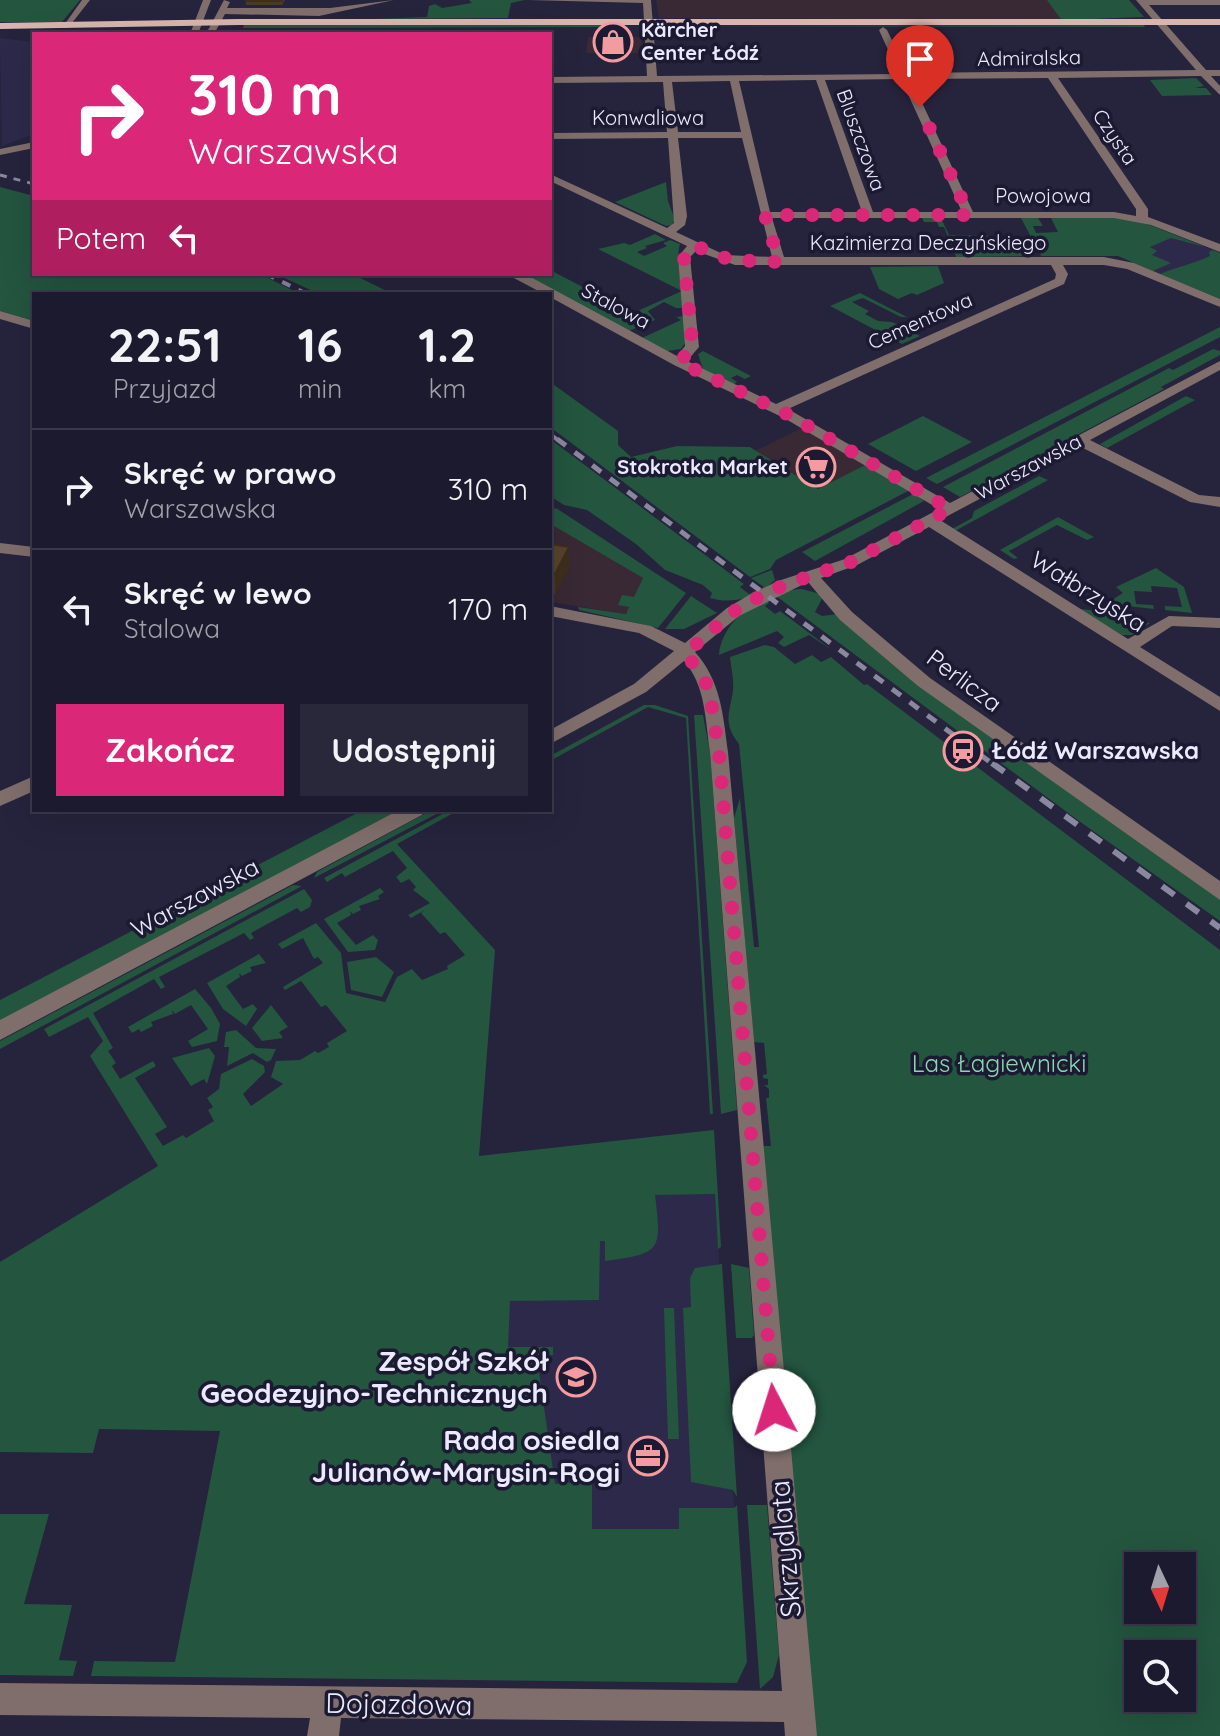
<!DOCTYPE html>
<html lang="pl">
<head>
<meta charset="utf-8">
<style>
  :root { --surface:#1c1a2e; --page:#29273a; --text:#f1f3f6; --muted:#a0a1aa; --line:#3a384a; --accent:#db2777 }
  body { margin:0; font-family:Quicksand,sans-serif; background:var(--page); color:var(--text); height:100vh; display:flex; flex-direction:column; font-size:30px; white-space:nowrap }
  * { box-sizing:border-box; margin:0 }
  p { font-size:26px; color:var(--muted) }
  .icon { flex:none; width:44px; height:44px; fill:none; stroke:currentColor; stroke-width:2; stroke-linecap:round; stroke-linejoin:round }
  .map { position:relative; flex:1; overflow:hidden }
  .drawer { position:absolute; left:32px; top:292px; width:520px; height:520px; display:flex; flex-direction:column; background:var(--surface); border-radius:0px; box-shadow:0 8px 32px #0002,0 0 0 2px var(--line) }
  .drawer>* { flex:none }
  .top-card { position:absolute; left:32px; top:32px; width:520px; height:244px; border-radius:0px; box-shadow:0 8px 32px #0002,0 0 0 2px var(--line); background:#db2777; color:#fff; overflow:hidden }
  .needle { width:52px; rotate:176deg }
  .fabs { position:absolute; left:1124px; top:1552px; display:grid; gap:16px }
  .fabs a { display:grid; place-items:center; width:72px; height:72px; border-radius:0px; background:var(--surface); box-shadow:0 8px 32px #0002,0 0 0 2px var(--line); font-size:40px }
  .pin { position:absolute; display:grid; place-items:center; width:68px; height:68px; color:#fff; margin:-82px -34px; border-radius:50% 50% 50% 0; rotate:-45deg; box-shadow:0 0 8px #0007 }
  .pin .icon { rotate:45deg }
  .me { position:absolute; width:88px; margin:-44px; rotate:355deg; stroke-linejoin:round; filter:drop-shadow(0 0 6px #0008) }
  .turn { display:flex; align-items:center; gap:28px; height:168px; padding:0 24px; font-size:36px }
  .turn .icon { width:104px; height:104px; stroke-width:2.5 }
  .turn b { display:block; font-size:56px; line-height:68px }
  .then { display:flex; align-items:center; height:76px; padding:0 24px; background:#0003; gap:16px; font-size:30px }
  .eta { display:flex; justify-content:space-evenly; align-items:center; height:136px; text-align:center }
  .eta b { font-size:48px; font-weight:700; line-height:56px }
  .cta { display:flex; gap:16px; margin-top:auto; padding:16px 24px }
  .cta a { flex:1; height:92px; border-radius:0px; background:var(--accent); color:#fff; font-size:32px; font-weight:700; line-height:92px; text-align:center }
  .cta a+a { background:var(--page); color:var(--text) }
  ul { padding:0; list-style:none }
  li { display:flex; align-items:center; gap:24px; height:120px; padding:0 24px; border-top:2px solid var(--line) }
  li div { flex:1 }
  li b { display:block; font-size:30px }
  li em { font-style:normal }
  .map>svg:first-child { display:block }
</style>
</head>
<body>
<div class="map">
<svg width="1220" height="1736" viewBox="0 0 1220 1736">
  <rect width="100%" height="100%" fill="#26233d"/>
  <g fill="#382934">
    <polygon points="656,0 1051,0 1066,20 659,18"/>
    <polygon points="588,37 641,37 643,53 586,53"/>
    <polygon points="802,428 865,465 819,489 755,451"/>
    <polygon points="554,525 643,578 634,598 623,596 618,604 629,607 626,614 550,602 550,529"/>
  </g>
  <g fill="#2d294a">
    <polygon points="0,38 34,42 34,134 2,146"/>
    <polygon points="1150,225 1220,253 1220,299 1118,256 1084,256"/>
    <polygon points="711,1130 744,1667 414,1665 435,1161"/>
  </g>
  <g fill="#23553f" fill-rule="evenodd">
    <polygon points="0,0 80,0 62,22 0,22"/>
    <polygon points="469,0 525,0 511,3 508,18 373,19 427,17 429,6 435,4 442,8 472,3"/>
    <polygon points="1047,0 1129,0 1144,17 1066,20 1060,18"/>
    <polygon points="244,25 623,25 624,27 243,28"/>
    <polygon points="1144,25 1145,27 674,26"/>
    <polygon points="1196,78 1204,86 1195,88 1206,88 1212,95 1162,96 1150,80"/>
    <polygon points="666,182 668,201 675,220 672,225 666,226 615,202"/>
    <polygon points="0,187 34,196 34,274 260,274 300,294 34,294 34,321 0,311"/>
    <polygon points="922,218 941,218 949,235 996,236 1002,244 1026,245 1031,256 956,257 944,227 939,227 937,222 924,222"/>
    <polygon points="1021,218 1038,218 1043,226 1033,226 1036,233 1058,232 1051,218 1119,218 1150,225 1205,247 1171,238 1150,247 1157,251 1152,255 1171,263 1153,271 1118,256 1041,256"/>
    <path d="M655,234L666,240L645,246L647,248L637,252L644,256L667,246L663,243L670,240L680,244C675,261 683,288 684,308H676L664,302L648,311L655,320L629,331L523,274H550V270L633,313L682,291L598,249L624,243L630,245Z"/>
    <path d="M1213,250L1220,253V299L1160,274C1177,267 1193,264 1210,256L1209,252Z"/>
    <polygon points="938,266 944,283 917,295 912,293 898,299 879,289 870,267"/>
    <polygon points="276,274 352,274 393,294 319,294"/>
    <polygon points="860,293 907,317 901,317 863,298 852,302 869,311 865,314 878,321 892,322 920,336 902,344 830,306"/>
    <polygon points="684,316 685,343 681,349 667,351 642,338 681,320 676,317"/>
    <polygon points="1220,327 1220,337 937,484 926,478"/>
    <polygon points="1213,349 1220,351 1220,355 1161,387 1164,389 960,497 943,487 1169,368 1173,370"/>
    <polygon points="703,351 751,376 745,379 737,375 731,378 737,382 733,385 703,369 698,354"/>
    <polygon points="550,382 618,431 618,445 631,457 677,446 750,447 818,489 865,465 910,490 776,560 770,569 750,577 550,427"/>
    <polygon points="1186,396 1195,400 1107,448 1100,444"/>
    <polygon points="923,416 972,442 916,471 868,444"/>
    <path d="M550,439L744,584L740,587L749,594L764,587L751,578L772,570L775,580C757,597 734,605 710,598L712,593L703,585L665,570L636,544L587,510L564,505L550,496Z"/>
    <polygon points="1039,476 1048,480 955,531 952,529 972,518 974,511"/>
    <polygon points="915,493 924,501 815,561 802,552"/>
    <polygon points="556,508 686,593 658,628 579,610 578,607 626,614 629,607 618,605 622,595 634,597 643,578 554,526 550,529 550,511"/>
    <polygon points="1058,517 1094,537 1087,540 1057,525 1009,551 1018,558 1014,559 1000,550"/>
    <polygon points="1156,568 1184,587 1192,613 1165,610 1165,606 1182,607 1177,588 1151,586 1152,592 1134,591 1136,604 1153,605 1154,609 1118,605 1110,601 1123,593 1116,587"/>
    <path d="M802,589L824,595L815,612L822,616L838,614L926,689L1220,896V921L1079,821L776,596L767,600L769,603L765,606L775,614L780,611L832,650L809,635L784,647L778,643L784,637L777,631L719,655C722,617 767,590 802,589Z"/>
    <polygon points="691,596 717,613 684,629 665,629"/>
    <polygon points="1079,609 1111,612 1113,616 1150,623 1132,635 1122,635"/>
    <path d="M765,645L774,647L795,664L812,655L821,662L831,657L864,685L867,684L1220,950V1736H816L763,1146H771L766,1098H769V1089L764,1085H768V1079L763,1078V1075L767,1074L764,1043L754,1042L734,818L740,798L754,947H759L739,744C722,722 730,713 733,690C734,680 731,667 730,657ZM1138,1566H1182V1610H1138ZM1138,1654H1182V1698H1138Z"/>
    <polygon points="644,705 655,705 688,716 713,1114 710,1114 686,718 648,707 550,761 550,756"/>
    <polygon points="694,715 703,715 710,752 737,1110 721,1114"/>
    <polygon points="363,810 399,810 0,1021 0,1000"/>
    <polygon points="432,810 444,810 314,878 317,872"/>
    <path d="M450,810H459L397,844L495,950L479,1156L714,1130L721,1247L718,1249L715,1194L655,1195C662,1252 661,1253 605,1261V1241H600L599,1300L510,1301L508,1347H553V1355L537,1358L555,1484L592,1480V1529H679V1508H734L737,1505L747,1662L737,1683L91,1676L94,1661L175,1662L220,1431L99,1429L93,1453L0,1452V1262L158,1166L90,1056L103,1041L88,1017L49,1037L44,1029L304,889L312,900L310,907L301,912L297,908L251,933L254,938L250,940L244,933L159,977L165,987L161,989L154,979L93,1013L113,1048L108,1051L116,1063L112,1066L120,1079L153,1061L156,1066L135,1078L167,1127L155,1134L163,1146L183,1135L186,1138L214,1121L208,1110L213,1107L207,1098L219,1089L221,1074L252,1059L264,1066L265,1072L243,1094L251,1106L283,1084L271,1077L276,1061L300,1060L315,1051L318,1053L329,1047L327,1043L347,1031L326,1005L321,1007L301,981L285,990L283,987L323,963L318,957L314,959L303,938L282,949L278,944L316,923L341,953L346,993L385,1002L397,977L412,969L422,980L448,969L447,966L465,955L445,932L440,934L421,913L425,910L411,918L408,915L430,903L413,890L416,887L409,879L401,883L396,877L407,868L393,851L345,877L342,873L327,882L324,878Z"/>
    <polygon points="293,885 302,886 0,1049 0,1041"/>
    <polygon points="380,888 384,892 378,896 380,899 359,906 361,910 353,914 350,911 351,915 337,923 356,945 373,935 378,940 375,950 348,952 324,919"/>
    <polygon points="259,954 266,963 250,967 252,971 242,976 239,973 240,977 226,986 243,1009 253,1004 257,1009 246,1026 223,1009 207,983"/>
    <polygon points="376,957 394,972 382,997 351,990 347,962"/>
    <polygon points="195,989 211,1008 220,1024 217,1041 192,1047 188,1041 208,1029 191,1005 175,1014 172,1010 173,1014 151,1022 153,1026 141,1032 139,1029 132,1033 128,1027"/>
    <polygon points="271,1005 288,1027 279,1032 283,1038 262,1041 252,1028"/>
    <polygon points="236,1030 256,1048 276,1049 271,1060 267,1062 253,1053 227,1066 229,1047 224,1047 226,1032"/>
    <polygon points="209,1048 215,1056 207,1084 204,1079 191,1086 172,1058"/>
    <polygon points="722,1264 737,1497 733,1490 691,1482 683,1308 691,1307 690,1278 695,1268"/>
    <polygon points="731,1264 749,1268 754,1335 752,1338 736,1338"/>
    <polygon points="664,1308 674,1308 679,1439 668,1439"/>
    <polygon points="747,1505 767,1505 779,1655 773,1677 760,1689"/>
    <polygon points="0,1514 49,1514 24,1604 72,1605 59,1660 77,1661 73,1676 0,1675"/>
  </g>
  <g fill="none" stroke-linecap="round" stroke-linejoin="round">
    <g fill="#7f6e6b" fill-rule="evenodd">
      <polygon points="82,0 90,0 68,28 62,28"/>
      <polygon points="203,0 211,0 198,34 190,34"/>
      <polygon points="224,0 230,2 227,8 330,8 394,0 319,16 225,14 214,34 206,34"/>
      <path d="M528,0H651L657,76L899,74L879,30L883,27L887,30L908,73L1196,70L1136,0H1220V5H1149L1206,70H1220V76H1211L1220,86V95L1201,76L1058,78L1148,209V217L1220,244V252L1151,225L1114,218H772L784,257H1104L1134,263L1220,299V307L1127,269L1104,265H1063L1068,274L1064,284L788,409L950,503L1220,361V370L1090,440L1199,495L1220,497V507L1190,502L1079,446L940,520L1128,639L1169,616L1220,618V628L1172,626L1140,647L1220,697V711L929,527L857,565L821,578L852,612L930,678L1220,881V900L918,686L840,620L808,582L739,616L695,652C721,681 723,715 728,752L817,1736H785L784,1722L341,1718L339,1736H307L310,1718L0,1715V1683L782,1691L710,752C705,720 706,686 684,661L646,692L550,744V730L634,684L674,651L639,633L550,616V606L651,626L685,643L727,608L749,595L778,581L845,559L939,509L784,418L674,365L550,297V294H544L512,277L510,274H525L677,356L685,346L678,257L687,246L550,181V174L667,228L674,223L668,138L550,139V133L667,132L663,82L550,83V77L647,76L643,3ZM1048,78L1136,209V216L1114,212H973L911,79ZM901,79L962,212H873L825,80ZM816,80L862,212H770L739,81ZM730,81L741,132H678L672,82ZM678,138H742L772,257L725,255L676,232L685,225L687,216ZM696,251L735,265H1051L1056,274L1055,279L776,404L687,361L699,347L690,257Z"/>
      <polygon points="34,142 34,148 0,155 0,149"/>
      <polygon points="0,311 34,321 34,329 0,319"/>
      <polygon points="0,543 34,547 34,557 0,553"/>
      <polygon points="34,776 34,791 0,806 0,791"/>
      <polygon points="399,810 425,810 422,815 0,1040 0,1020"/>
    </g>
    <polygon fill="#d8b6af" fill-rule="evenodd" points="240,19 1220,19 1220,25 240,25 0,29 0,23"/>
    <polyline stroke="#8a889e" stroke-width="3" stroke-dasharray="7 7" stroke-linecap="butt" points="0,175 34,184"/>
    <g stroke="#8a889e" stroke-width="4" stroke-dasharray="9 9" stroke-linecap="butt">
      <polyline points="266,274 307,294"/>
      <polyline points="550,434 559,441"/>
    </g>
    <polyline stroke="#8a889e" stroke-width="5" stroke-dasharray="11 11" stroke-linecap="butt" points="557,439 994,765"/>
    <polyline stroke="#8a889e" stroke-width="6" stroke-dasharray="15 15" stroke-linecap="butt" points="992,763 1220,928"/>
  </g>
  <g fill="#4c3924">
    <polygon points="246,0 285,0 282,5 246,5"/>
    <polygon points="550,544 569,567 555,594 550,593"/>
  </g>
  <polygon fill="#3e2e1d" points="569,547 569,567 555,594 555,574"/>
  <g fill="#58422a" stroke="#3e2e1d" stroke-width="2">
    <rect x="246" y="0" width="36" height="1"/>
    <polygon points="550,544 569,547 555,574 550,573"/>
  </g>
  <g fill="none" stroke-linecap="round" stroke-linejoin="round">
    <polyline stroke="#db2777" stroke-width="14" stroke-dasharray="0 25.2" points="774,1410 719,752 709,688 686,653 733,612 755,599 784,585 851,562 950,509 789,415 679,362 689,352 692,343 684,257 686,251 696,246 730,260 779,262 765,215 969,215 920,107"/>
  </g>
  <defs>
    <symbol id="shop-ring" viewBox="-11 -11 22 22"><circle r="9.5" fill="#1c1932" stroke="#f49b9f" stroke-width="1.5"/><path d="M-5-2.5h2.3a2.7 3.5 0 0 1 5.4 0H5L5.5 6h-11ZM-1.5-2.5h3a1.5 2.3 0 0 0-3 0Z" fill="#f49b9f"/></symbol>
    <symbol id="supermarket-ring" viewBox="-11 -11 22 22"><circle r="9.5" fill="#1c1932" stroke="#f49b9f" stroke-width="1.5"/><path d="M-6-5.5h2.5l.6 2H6L4.5 2H-2.5L-4.4-4H-6ZM-1.5 3.2a1.3 1.3 0 1 0 .1 0ZM3 3.2a1.3 1.3 0 1 0 .1 0Z" fill="#f49b9f"/></symbol>
    <symbol id="station-ring" viewBox="-11 -11 22 22"><circle r="9.5" fill="#1c1932" stroke="#f49b9f" stroke-width="1.5"/><path d="M-3-6H3Q5-6 5-4V2Q5 4 3 4L4.5 6H3L1.5 4h-3L-3 6H-4.5L-3 4Q-5 4-5 2V-4Q-5-6-3-6ZM-3.5-4v3h7v-3ZM-3.5 1v1.5H-2V1ZM2 1v1.5H3.5V1Z" fill="#f49b9f"/></symbol>
    <symbol id="school-ring" viewBox="-11 -11 22 22"><circle r="9.5" fill="#1c1932" stroke="#f49b9f" stroke-width="1.5"/><path d="M0-5L7-2L0 1L-7-2ZM-4 1L0 2.5L4 1V4Q0 6-4 4Z" fill="#f49b9f"/></symbol>
    <symbol id="office-ring" viewBox="-11 -11 22 22"><circle r="9.5" fill="#1c1932" stroke="#f49b9f" stroke-width="1.5"/><path d="M-6-3h4V-5.5h4V-3h4V5H-6ZM-1-4.5V-3h2v-1.5ZM-6 0V1H6V0Z" fill="#f49b9f"/></symbol>
  </defs>
  <g fill-rule="evenodd">
    <use href="#shop-ring" x="591" y="20" width="44" height="44"/>
    <use href="#supermarket-ring" x="794" y="445" width="44" height="44"/>
    <use href="#station-ring" x="941" y="729" width="44" height="44"/>
    <use href="#school-ring" x="554" y="1355" width="44" height="44"/>
    <use href="#office-ring" x="626" y="1434" width="44" height="44"/>
  </g>
  <g text-anchor="middle" stroke-width="7" stroke-linejoin="round" paint-order="stroke">
    <g font-size="20" font-weight="bold" fill="#ebeafc" stroke="#1c1932" text-anchor="start">
      <text x="641" y="37">Kärcher<tspan x="641" dy="23">Center Łódź</tspan></text>
      <text x="788" y="474" text-anchor="end">Stokrotka Market</text>
    </g>
    <g font-size="20" fill="#ebeafc" stroke="#1c1932">
      <text transform="translate(1029 58) rotate(-1)" y="7">Admiralska</text>
      <text x="648" y="125">Konwaliowa</text>
      <text transform="translate(1115 137) rotate(56)" y="7">Czysta</text>
      <text transform="translate(861 140) rotate(70)" y="7">Bluszczowa</text>
      <text x="1043" y="203">Powojowa</text>
      <text x="928" y="250">Kazimierza Deczyńskiego</text>
      <text transform="translate(616 306) rotate(28)" y="7">Stalowa</text>
      <text transform="translate(920 321) rotate(-24)" y="7">Cementowa</text>
      <text transform="translate(1028 467) rotate(-28)" y="7">Warszawska</text>
    </g>
    <g font-size="24" fill="#ebeafc" stroke="#1c1932">
      <text transform="translate(1088 592) rotate(32)" y="8">Wałbrzyska</text>
      <text transform="translate(964 681) rotate(37)" y="8">Perlicza</text>
      <text transform="translate(195 898) rotate(-28)" y="8">Warszawska</text>
    </g>
    <g font-size="24" font-weight="bold" fill="#ebeafc" stroke="#1c1932" text-anchor="start">
      <text x="991" y="759">Łódź Warszawska</text>
    </g>
    <g font-size="24" fill="#87d7b0" stroke="#1c1932">
      <text x="999" y="1072">Las Łagiewnicki</text>
    </g>
    <g font-size="28" font-weight="bold" fill="#ebeafc" stroke="#1c1932" text-anchor="end">
      <text x="548" y="1371">Zespół Szkół<tspan x="548" dy="32">Geodezyjno-Technicznych</tspan></text>
      <text x="620" y="1450">Rada osiedla<tspan x="620" dy="32">Julianów-Marysin-Rogi</tspan></text>
    </g>
    <g font-size="28" fill="#ebeafc" stroke="#1c1932">
      <text transform="translate(785 1549) rotate(-95)" y="10">Skrzydlata</text>
      <text transform="translate(399 1704) rotate(1)" y="10">Dojazdowa</text>
    </g>
  </g>
</svg>
<div class="fabs">
<a><svg class="needle" viewBox="-14 -14 28 28"><path d="M0-13l5 13h-10z" fill="#e53935"/><path d="M0 13l5-13h-10z" fill="#a0a1aa"/></svg></a>
<a><svg class="icon" aria-label="search" viewBox="0 0 24 24"><circle cx="10" cy="10" r="6"/><path d="M15 15l6 6"/></svg></a>
</div>
<div class="pin" style="left:920px;top:107px;background:#d93025"><svg class="icon" aria-label="arrive" viewBox="0 0 24 24"><path d="M6 21V4h12l-3 4 3 4H6"/></svg></div>
<svg class="me" style="left:774px;top:1410px" viewBox="-20 -20 40 40"><circle r="19" fill="#fff"/><path d="M0-13L10 11 0 6-10 11z" fill="#db2777"/></svg>
<div class="top-card">
<div class="turn"><svg class="icon" aria-label="right" viewBox="0 0 24 24"><path d="M7 20v-9h11M14 6l5 5-5 5"/></svg><div><b>310 m</b>Warszawska</div></div>
<div class="then">Potem<svg class="icon" aria-label="left" viewBox="0 0 24 24"><path d="M17 20v-9H6M10 6l-5 5 5 5"/></svg></div>
</div>
<section class="drawer">
<div class="eta">
<div><b>22:51</b><p>Przyjazd</p></div>
<div><b>16</b><p>min</p></div>
<div><b>1.2</b><p>km</p></div>
</div>
<ul>
<li><svg class="icon" aria-label="right" viewBox="0 0 24 24"><path d="M7 20v-9h11M14 6l5 5-5 5"/></svg><div><b>Skręć w prawo</b><p>Warszawska</p></div><em>310 m</em></li>
<li><svg class="icon" aria-label="left" viewBox="0 0 24 24"><path d="M17 20v-9H6M10 6l-5 5 5 5"/></svg><div><b>Skręć w lewo</b><p>Stalowa</p></div><em>170 m</em></li>
</ul>
<div class="cta"><a>Zakończ</a><a>Udostępnij</a></div>
</section>
</div>
</body>
</html>
